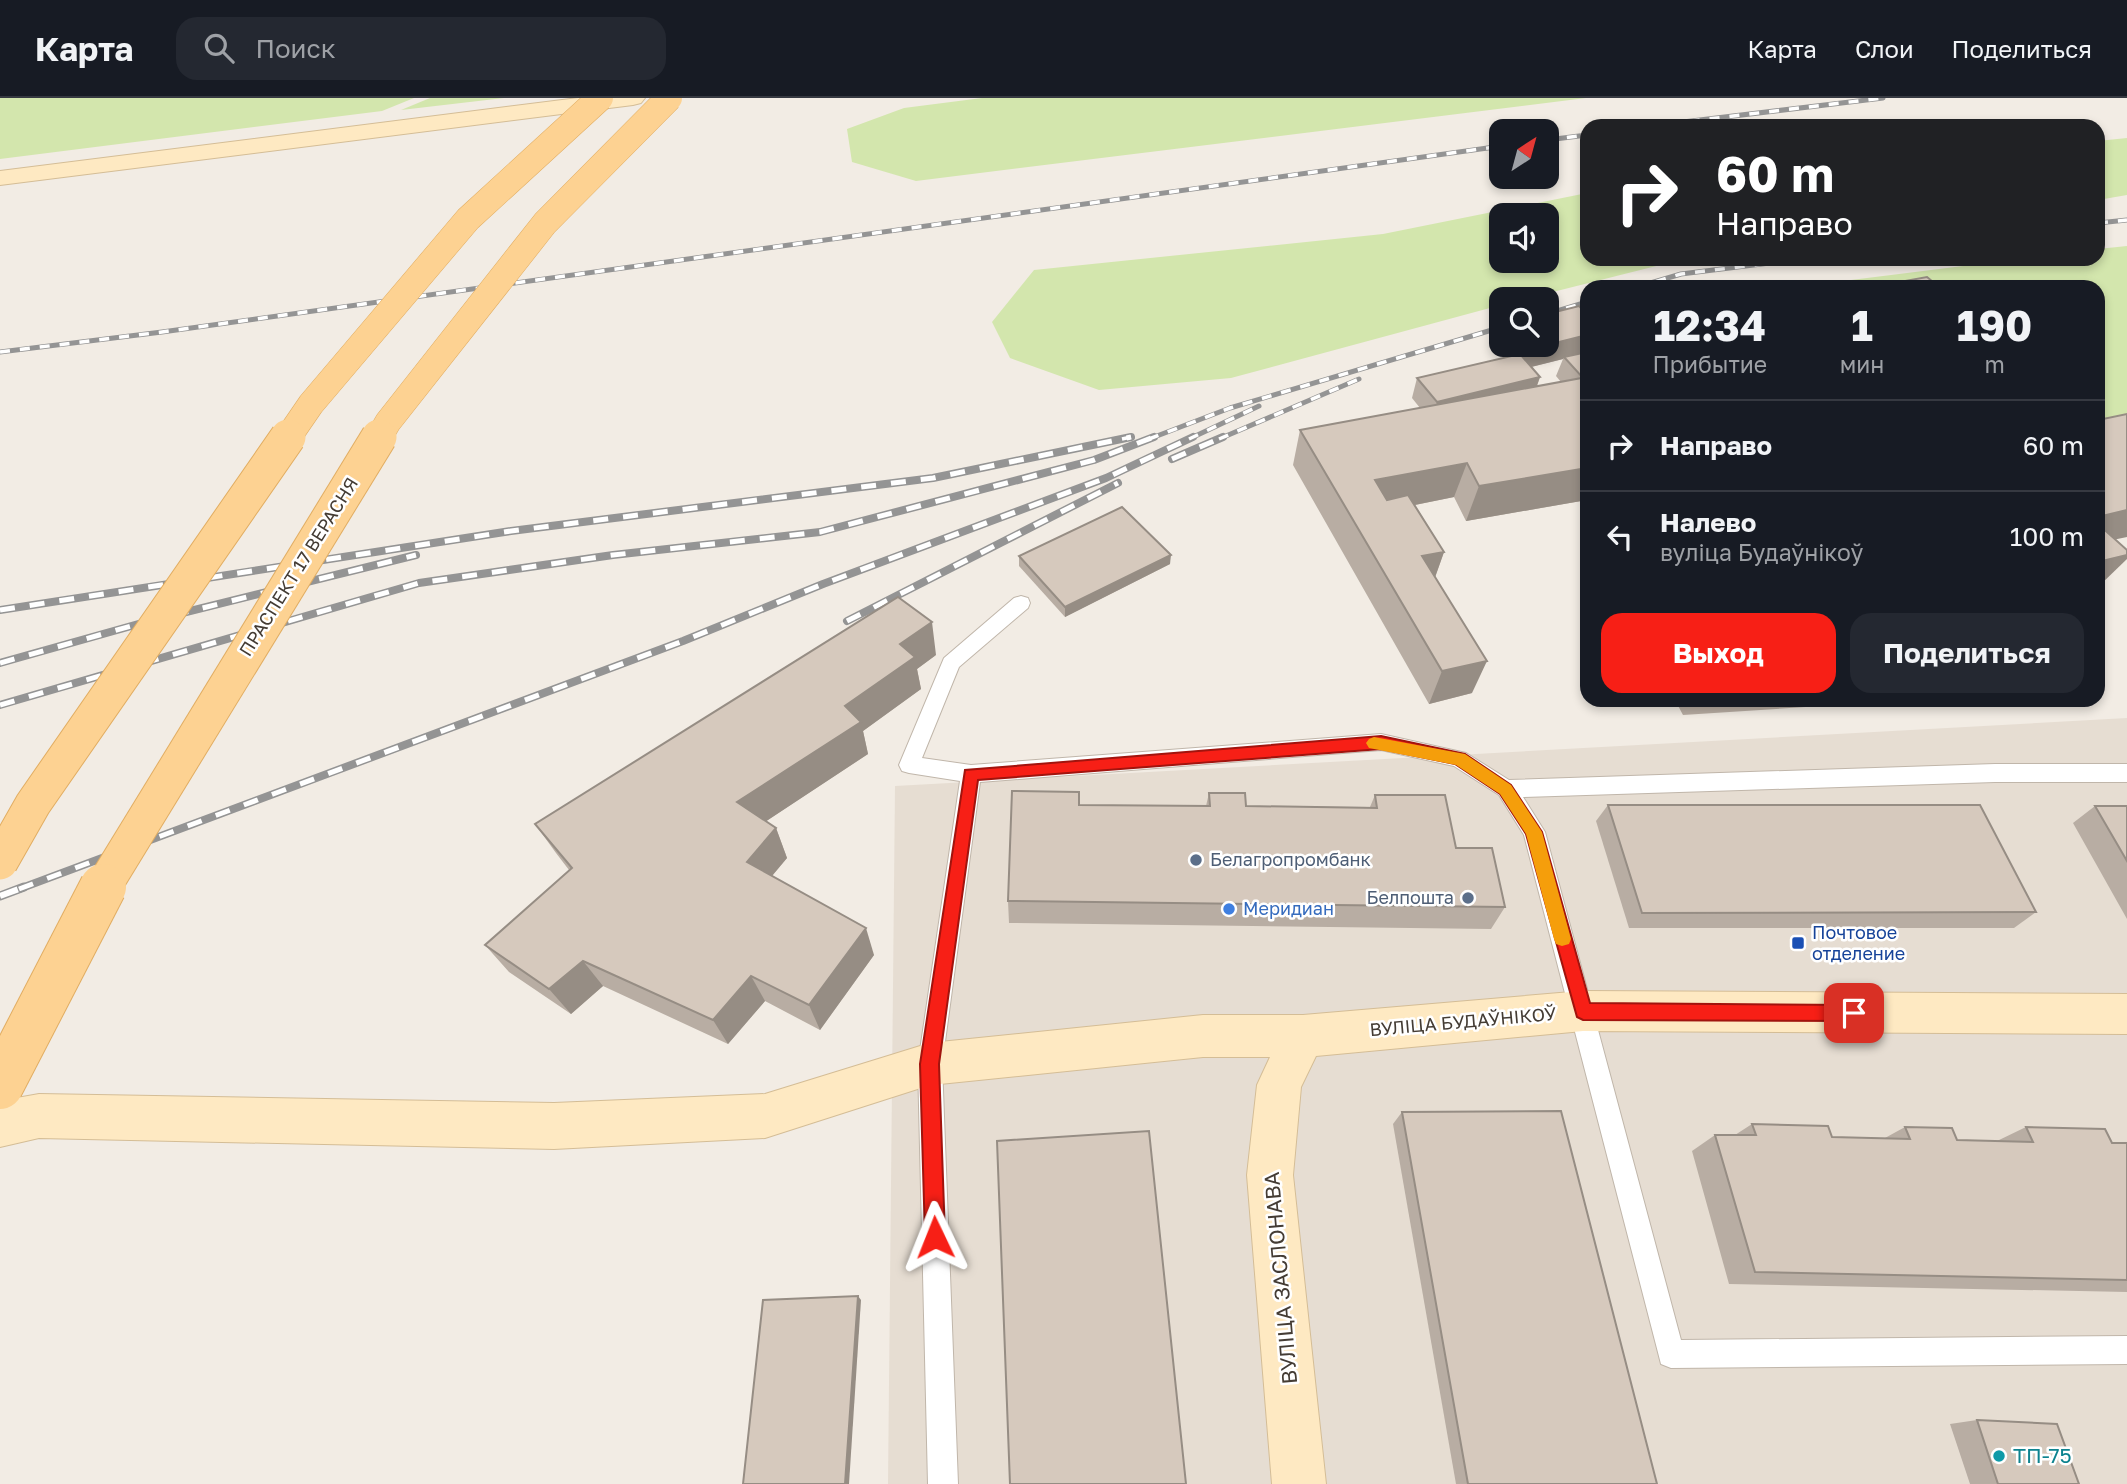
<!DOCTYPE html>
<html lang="ru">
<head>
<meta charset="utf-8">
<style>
  :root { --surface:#171b24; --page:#242831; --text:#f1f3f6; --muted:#9ea1a6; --line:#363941; --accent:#f71f16 }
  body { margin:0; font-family:"Golos Text",sans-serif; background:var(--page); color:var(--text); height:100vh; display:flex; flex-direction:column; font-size:26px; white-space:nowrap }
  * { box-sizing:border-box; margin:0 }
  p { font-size:23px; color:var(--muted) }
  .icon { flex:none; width:38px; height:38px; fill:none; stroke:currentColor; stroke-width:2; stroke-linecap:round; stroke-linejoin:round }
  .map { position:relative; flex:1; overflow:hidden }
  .details { position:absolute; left:1580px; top:182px; width:525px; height:427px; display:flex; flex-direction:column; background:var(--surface); border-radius:21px; box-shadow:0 4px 10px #0003 }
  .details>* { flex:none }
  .hud { position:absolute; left:1580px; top:21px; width:525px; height:147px; border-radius:21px; box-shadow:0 4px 10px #0003; background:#202124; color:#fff; overflow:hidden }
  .needle { width:46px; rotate:36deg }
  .fabs { position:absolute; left:1489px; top:21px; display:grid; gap:14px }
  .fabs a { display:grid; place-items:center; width:70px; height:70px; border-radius:14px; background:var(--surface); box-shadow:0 4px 10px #0003; font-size:35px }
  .pin { position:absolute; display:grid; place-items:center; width:60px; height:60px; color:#fff; margin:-30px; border-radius:14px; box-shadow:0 4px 10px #0006 }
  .me { position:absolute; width:77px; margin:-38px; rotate:358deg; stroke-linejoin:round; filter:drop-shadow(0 0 5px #0008) }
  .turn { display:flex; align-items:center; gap:24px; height:147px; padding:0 21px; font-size:32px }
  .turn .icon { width:91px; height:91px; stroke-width:2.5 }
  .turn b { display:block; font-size:49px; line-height:60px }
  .eta { display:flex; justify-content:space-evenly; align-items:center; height:119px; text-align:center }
  .eta b { font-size:42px; font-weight:700; line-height:49px }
  .button { display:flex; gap:14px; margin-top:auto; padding:14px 21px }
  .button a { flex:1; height:80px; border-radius:21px; background:var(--accent); color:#fff; font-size:28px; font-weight:700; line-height:80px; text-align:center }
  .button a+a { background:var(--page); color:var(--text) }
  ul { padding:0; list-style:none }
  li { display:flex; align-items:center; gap:21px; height:91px; padding:0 21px; border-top:2px solid var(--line) }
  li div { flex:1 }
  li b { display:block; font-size:26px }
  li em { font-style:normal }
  header { display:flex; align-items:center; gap:42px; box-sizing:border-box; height:98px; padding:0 35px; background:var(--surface); border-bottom:2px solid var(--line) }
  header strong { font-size:33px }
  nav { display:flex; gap:38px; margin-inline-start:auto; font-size:24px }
  .search { width:490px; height:63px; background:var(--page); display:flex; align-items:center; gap:18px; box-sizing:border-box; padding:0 24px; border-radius:21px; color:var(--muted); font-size:26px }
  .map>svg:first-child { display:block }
</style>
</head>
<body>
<header>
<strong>Карта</strong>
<div class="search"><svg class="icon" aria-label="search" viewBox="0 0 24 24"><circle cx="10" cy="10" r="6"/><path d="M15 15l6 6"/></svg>Поиск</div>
<nav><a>Карта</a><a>Слои</a><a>Поделиться</a></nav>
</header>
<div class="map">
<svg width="2127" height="1386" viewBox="0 0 2127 1386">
  <rect width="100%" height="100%" fill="#f2ece4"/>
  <polygon fill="#e6ddd2" points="2127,620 2127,1386 888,1386 895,688"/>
  <g fill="#d3e6ad" fill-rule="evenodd">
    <polygon points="0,0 414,0 382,13 0,61"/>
    <polygon points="430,0 504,0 401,12"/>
    <polygon points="982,0 1586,0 916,83 852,64 847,31 904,10"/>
    <polygon points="2127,40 2127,97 2098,102 2098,43"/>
    <path d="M1587,95V161H1684L1525,201H1502L1501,207L1231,280L1099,292L1010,260L992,224L1034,172L1383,136ZM1502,117H1547V163H1502Z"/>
    <polygon points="2127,148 2127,337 2098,337 2098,189 1795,189 2019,161 2098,161 2098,151"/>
  </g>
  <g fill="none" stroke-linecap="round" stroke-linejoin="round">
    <defs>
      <polygon id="lane" points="1021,498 1028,500 1030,505 1028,510 959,569 922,660 971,667 1381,636 1466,655 1509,682 1995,666 2127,666 2127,684 1995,684 1523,699 1545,734 1681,1242 2127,1238 2127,1266 1671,1270 1661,1266 1524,737 1499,697 1454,668 1381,652 980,684 942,966 958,1386 928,1386 918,966 960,683 909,675 902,673 899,667 944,560 1014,500"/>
      <g id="secondary">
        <polygon points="578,0 645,0 641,5 633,7 0,87 0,73"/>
        <polygon points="1583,893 2127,896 2127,936 1583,933 1316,958 1301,989 1293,1077 1326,1386 1272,1386 1247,1077 1257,987 1270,959 1203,959 930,987 765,1040 554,1051 39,1040 0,1049 0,1003 39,996 554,1005 765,996 930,945 1203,917 1303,917"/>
      </g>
    </defs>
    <use href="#lane" stroke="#c0b6aa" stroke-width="2"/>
    <use href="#secondary" stroke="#d4bd96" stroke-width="2"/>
    <use href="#lane" fill="#fff" fill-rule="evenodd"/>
    <use href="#secondary" fill="#fee9c2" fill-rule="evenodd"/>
    <defs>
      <g id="rail-far2">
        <polyline points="1650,28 1883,0"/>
        <polyline points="1547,42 1587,37"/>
        <polyline points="2098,125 2127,122"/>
        <polyline points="1637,189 1681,176 1803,161"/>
        <polyline points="1547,216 1587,204"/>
        <polyline points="0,254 162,234 1502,48"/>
        <polyline points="1122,341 1131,339"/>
        <polyline points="1149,341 1230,310 1502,229"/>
        <polyline points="1189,341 1259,308"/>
        <polyline points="1219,341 1359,281"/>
      </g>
      <g id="rail-far1">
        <polyline points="1172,361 1223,339"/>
        <polyline points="0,512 511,433 933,380 1131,339"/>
        <polyline points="847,523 1118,385"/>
        <polyline points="0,565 142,525 416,457"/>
        <polyline points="0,607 419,485 613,457 820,434 1094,362 1154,339"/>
        <polyline points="19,791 683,543 823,486 1106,380 1193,339"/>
      </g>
      <polyline id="rail" points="0,798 24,789"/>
    </defs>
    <use href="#rail-far2" stroke="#949494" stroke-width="5"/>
    <use href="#rail-far1" stroke="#949494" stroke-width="8"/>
    <use href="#rail" stroke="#949494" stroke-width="9"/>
    <use href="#rail-far2" stroke="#fff" stroke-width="3.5" stroke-dasharray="10" stroke-linecap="butt"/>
    <use href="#rail-far1" stroke="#fff" stroke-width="5" stroke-dasharray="15" stroke-linecap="butt"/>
    <use href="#rail" stroke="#fff" stroke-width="6" stroke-dasharray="19" stroke-linecap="butt"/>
    <defs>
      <g id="primary-bridge-far2">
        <polyline points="287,341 311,306 468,121 600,0"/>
        <polyline points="378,341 388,324 545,125 669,0"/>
      </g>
      <g id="primary-bridge-far1">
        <polyline points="0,764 33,706 288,339"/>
        <polyline points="102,791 379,339"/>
      </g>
      <polyline id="primary-bridge" points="0,988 103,789"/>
    </defs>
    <use href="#primary-bridge-far2" stroke="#e1ad62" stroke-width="27" stroke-linecap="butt"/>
    <use href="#primary-bridge-far1" stroke="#e1ad62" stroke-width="37" stroke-linecap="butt"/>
    <use href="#primary-bridge" stroke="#e1ad62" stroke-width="48" stroke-linecap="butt"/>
    <use href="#primary-bridge-far2" stroke="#fdd292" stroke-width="26"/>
    <use href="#primary-bridge-far1" stroke="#fdd292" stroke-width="35"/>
    <use href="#primary-bridge" stroke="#fdd292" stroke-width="46"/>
  </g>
  <g fill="#b8ada3" fill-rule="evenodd">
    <path d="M1579,208L1587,402L1466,423L1454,399L1415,407L1444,454L1435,479L1472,595L1429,606L1293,367L1300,332L1420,310L1412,300L1417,280L1504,260L1492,247L1499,227L1502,226V247H1547ZM1563,261L1556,278L1561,284L1537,288L1540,279L1531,269Z"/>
    <polygon points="1019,458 1170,466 1065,519 1019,468"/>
    <polygon points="936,557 917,571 921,591 863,633 868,656 766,723 776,730 787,760 772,778 874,857 820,932 765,903 728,946 603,888 571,916 509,874 485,847 569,772 556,755 535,726"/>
    <polygon points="1675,602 1914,602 1683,617"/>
    <polygon points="1209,695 1246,708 1370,709 1375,697 1456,750 1505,809 1491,831 1009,825 1008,803 1079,707 1206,708"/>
    <polygon points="1608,707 2036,814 2014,830 1629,830 1596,723"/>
    <polygon points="2095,708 2127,708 2127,821 2073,725"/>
    <polygon points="1402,1014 1657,1386 1456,1386 1393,1026"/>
    <polygon points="1752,1026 1832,1039 1885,1040 1905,1029 1957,1042 1997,1043 2026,1029 2112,1045 2127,1045 2127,1194 1729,1186 1692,1053 1715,1037 1735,1037"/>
    <polygon points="1977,1322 2079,1386 1970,1386 1950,1326"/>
  </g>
  <g fill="#968d84">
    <polygon points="1587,237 1587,255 1564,259 1563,261 1515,273 1523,253"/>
    <polygon points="1540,279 1533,298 1431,323 1437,304"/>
    <polygon points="1467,365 1454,399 1365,417 1375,382"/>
    <polygon points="1587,369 1587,402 1466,423 1479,388"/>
    <polygon points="2127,412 2127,439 2098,445 2098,419"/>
    <polygon points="1444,454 1432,488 1422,458"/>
    <polygon points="1171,457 1170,466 1065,519 1065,509"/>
    <polygon points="2127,457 2127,461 2098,489 2098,464"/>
    <polygon points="932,524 936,557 917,571 921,591 863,633 868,656 750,734 737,704 845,608 900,546"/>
    <polygon points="1487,563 1472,595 1429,606 1442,573"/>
    <polygon points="776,730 787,760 760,792 747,764"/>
    <polygon points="866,830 874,857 820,932 809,907"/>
    <polygon points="583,863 603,888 571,916 549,891"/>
    <polygon points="751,878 765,903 728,946 713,922"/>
    <polygon points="858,1198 861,1202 849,1386 845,1386"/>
  </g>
  <g fill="#d6c9bd" stroke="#968d84" stroke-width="2">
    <polygon points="1927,179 1939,189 1872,189"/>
    <polygon points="1579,208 1587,216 1587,237 1523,253 1517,247 1547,247 1547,216"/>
    <polygon points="1587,254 1587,279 1583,280 1564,259"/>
    <polygon points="1520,256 1540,279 1437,304 1417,280"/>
    <polygon points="1587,279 1587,370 1479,388 1467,365 1375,382 1387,402 1408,397 1444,454 1422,458 1487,563 1442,573 1300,332"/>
    <polygon points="2127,316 2127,412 2098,419 2098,322"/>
    <polygon points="1122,409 1171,457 1065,509 1019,458"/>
    <polygon points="2098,426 2127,452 2127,457 2098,464"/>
    <polygon points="898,499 932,524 900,546 915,559 845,608 861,624 737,704 776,730 747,764 866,830 809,907 751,878 713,922 583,863 549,891 485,847 572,770 535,726"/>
    <polygon points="1687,602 1775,602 1690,607"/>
    <polygon points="1012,693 1079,694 1079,707 1210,708 1209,695 1245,695 1246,708 1377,710 1375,697 1445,697 1456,750 1492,750 1505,809 1008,803"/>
    <polygon points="1608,707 1980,707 2036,814 1642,815"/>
    <polygon points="2095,708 2127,708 2127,763"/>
    <polygon points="1561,1013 1657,1386 1468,1386 1402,1014"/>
    <polygon points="1752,1026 1828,1028 1832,1039 1910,1041 1905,1029 1952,1030 1957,1042 2033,1044 2026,1029 2105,1031 2112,1045 2127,1045 2127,1182 1755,1174 1715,1037 1756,1037"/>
    <polygon points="1149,1033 1186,1386 1010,1386 997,1043"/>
    <polygon points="858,1198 845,1386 743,1386 763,1202"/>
    <polygon points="1977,1322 2057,1326 2079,1386 1998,1386"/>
  </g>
  <polygon fill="#f71f16" stroke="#a1140e" stroke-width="2" points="1381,638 1465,656 1511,687 1542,734 1590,905 1854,907 1861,909 1863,915 1861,921 1854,923 1583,922 1577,919 1526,736 1500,696 1455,666 1381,651 978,682 939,966 945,1139 942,1146 935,1149 928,1146 925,1139 920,966 965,672"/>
  <polygon fill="#f59e0b" points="1374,639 1465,656 1511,687 1542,734 1571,841 1569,846 1562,848 1556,846 1554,841 1526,736 1500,696 1456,667 1369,650 1366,645 1369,641"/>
  <g fill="#5c6f8a" stroke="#fff" stroke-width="2.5">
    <circle cx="1196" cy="762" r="7"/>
    <circle cx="1468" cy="800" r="7"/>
  </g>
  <circle fill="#3f7fe0" stroke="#fff" stroke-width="2.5" cx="1229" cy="811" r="7"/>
  <rect fill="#1a4fb4" stroke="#fff" stroke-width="2.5" x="1791" y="838" width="14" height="14" rx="3.5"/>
  <circle fill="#0f9aa8" stroke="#fff" stroke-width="2.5" cx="1999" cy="1358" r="7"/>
  <g text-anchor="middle" stroke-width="5" stroke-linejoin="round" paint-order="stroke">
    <g font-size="18" fill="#443c34" stroke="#fff">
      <text transform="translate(299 469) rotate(-58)" y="6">ПРАСПЕКТ 17 ВЕРАСНЯ</text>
      <text transform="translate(1463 924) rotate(-5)" y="6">ВУЛІЦА БУДАЎНІКОЎ</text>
    </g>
    <g font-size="18" fill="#4e5e75" stroke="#fff" text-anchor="start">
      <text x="1210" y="768">Белагропромбанк</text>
      <text x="1454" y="806" text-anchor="end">Белпошта</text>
    </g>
    <g font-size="18" fill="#366cbe" stroke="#fff" text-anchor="start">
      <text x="1243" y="817">Меридиан</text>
    </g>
    <g font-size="18" fill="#164399" stroke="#fff" text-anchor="start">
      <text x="1812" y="841">Почтовое<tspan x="1812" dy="21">отделение</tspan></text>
    </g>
    <g font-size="21" fill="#443c34" stroke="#fff">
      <text transform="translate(1281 1180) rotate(-95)" y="7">ВУЛІЦА ЗАСЛОНАВА</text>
    </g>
    <g font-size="21" fill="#0d838f" stroke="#fff" text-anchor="start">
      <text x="2013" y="1365">ТП-75</text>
    </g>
  </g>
</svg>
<div class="fabs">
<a><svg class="needle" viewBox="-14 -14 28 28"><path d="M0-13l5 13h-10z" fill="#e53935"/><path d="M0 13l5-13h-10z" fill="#9ea1a6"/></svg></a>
<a><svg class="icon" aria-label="sound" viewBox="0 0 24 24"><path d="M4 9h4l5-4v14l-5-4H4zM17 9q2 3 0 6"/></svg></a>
<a><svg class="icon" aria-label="search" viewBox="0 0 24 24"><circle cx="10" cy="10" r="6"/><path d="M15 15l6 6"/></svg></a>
</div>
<div class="pin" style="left:1854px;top:915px;background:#d93025"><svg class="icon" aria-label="arrive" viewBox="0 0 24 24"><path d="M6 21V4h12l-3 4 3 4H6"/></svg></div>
<svg class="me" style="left:935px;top:1139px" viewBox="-20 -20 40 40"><path d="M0-17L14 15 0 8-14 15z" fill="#f71f16" stroke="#fff" stroke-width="4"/></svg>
<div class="hud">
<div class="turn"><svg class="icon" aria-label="right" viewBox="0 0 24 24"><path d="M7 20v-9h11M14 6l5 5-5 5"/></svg><div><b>60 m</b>Направо</div></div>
</div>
<section class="details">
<div class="eta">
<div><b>12:34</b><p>Прибытие</p></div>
<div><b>1</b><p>мин</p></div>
<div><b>190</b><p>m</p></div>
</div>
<ul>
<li><svg class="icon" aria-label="right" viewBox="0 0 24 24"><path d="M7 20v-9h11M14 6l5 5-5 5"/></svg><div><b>Направо</b></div><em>60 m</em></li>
<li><svg class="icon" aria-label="left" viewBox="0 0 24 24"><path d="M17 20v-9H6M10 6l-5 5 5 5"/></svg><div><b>Налево</b><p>вуліца Будаўнікоў</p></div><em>100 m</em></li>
</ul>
<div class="button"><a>Выход</a><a>Поделиться</a></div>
</section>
</div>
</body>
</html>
